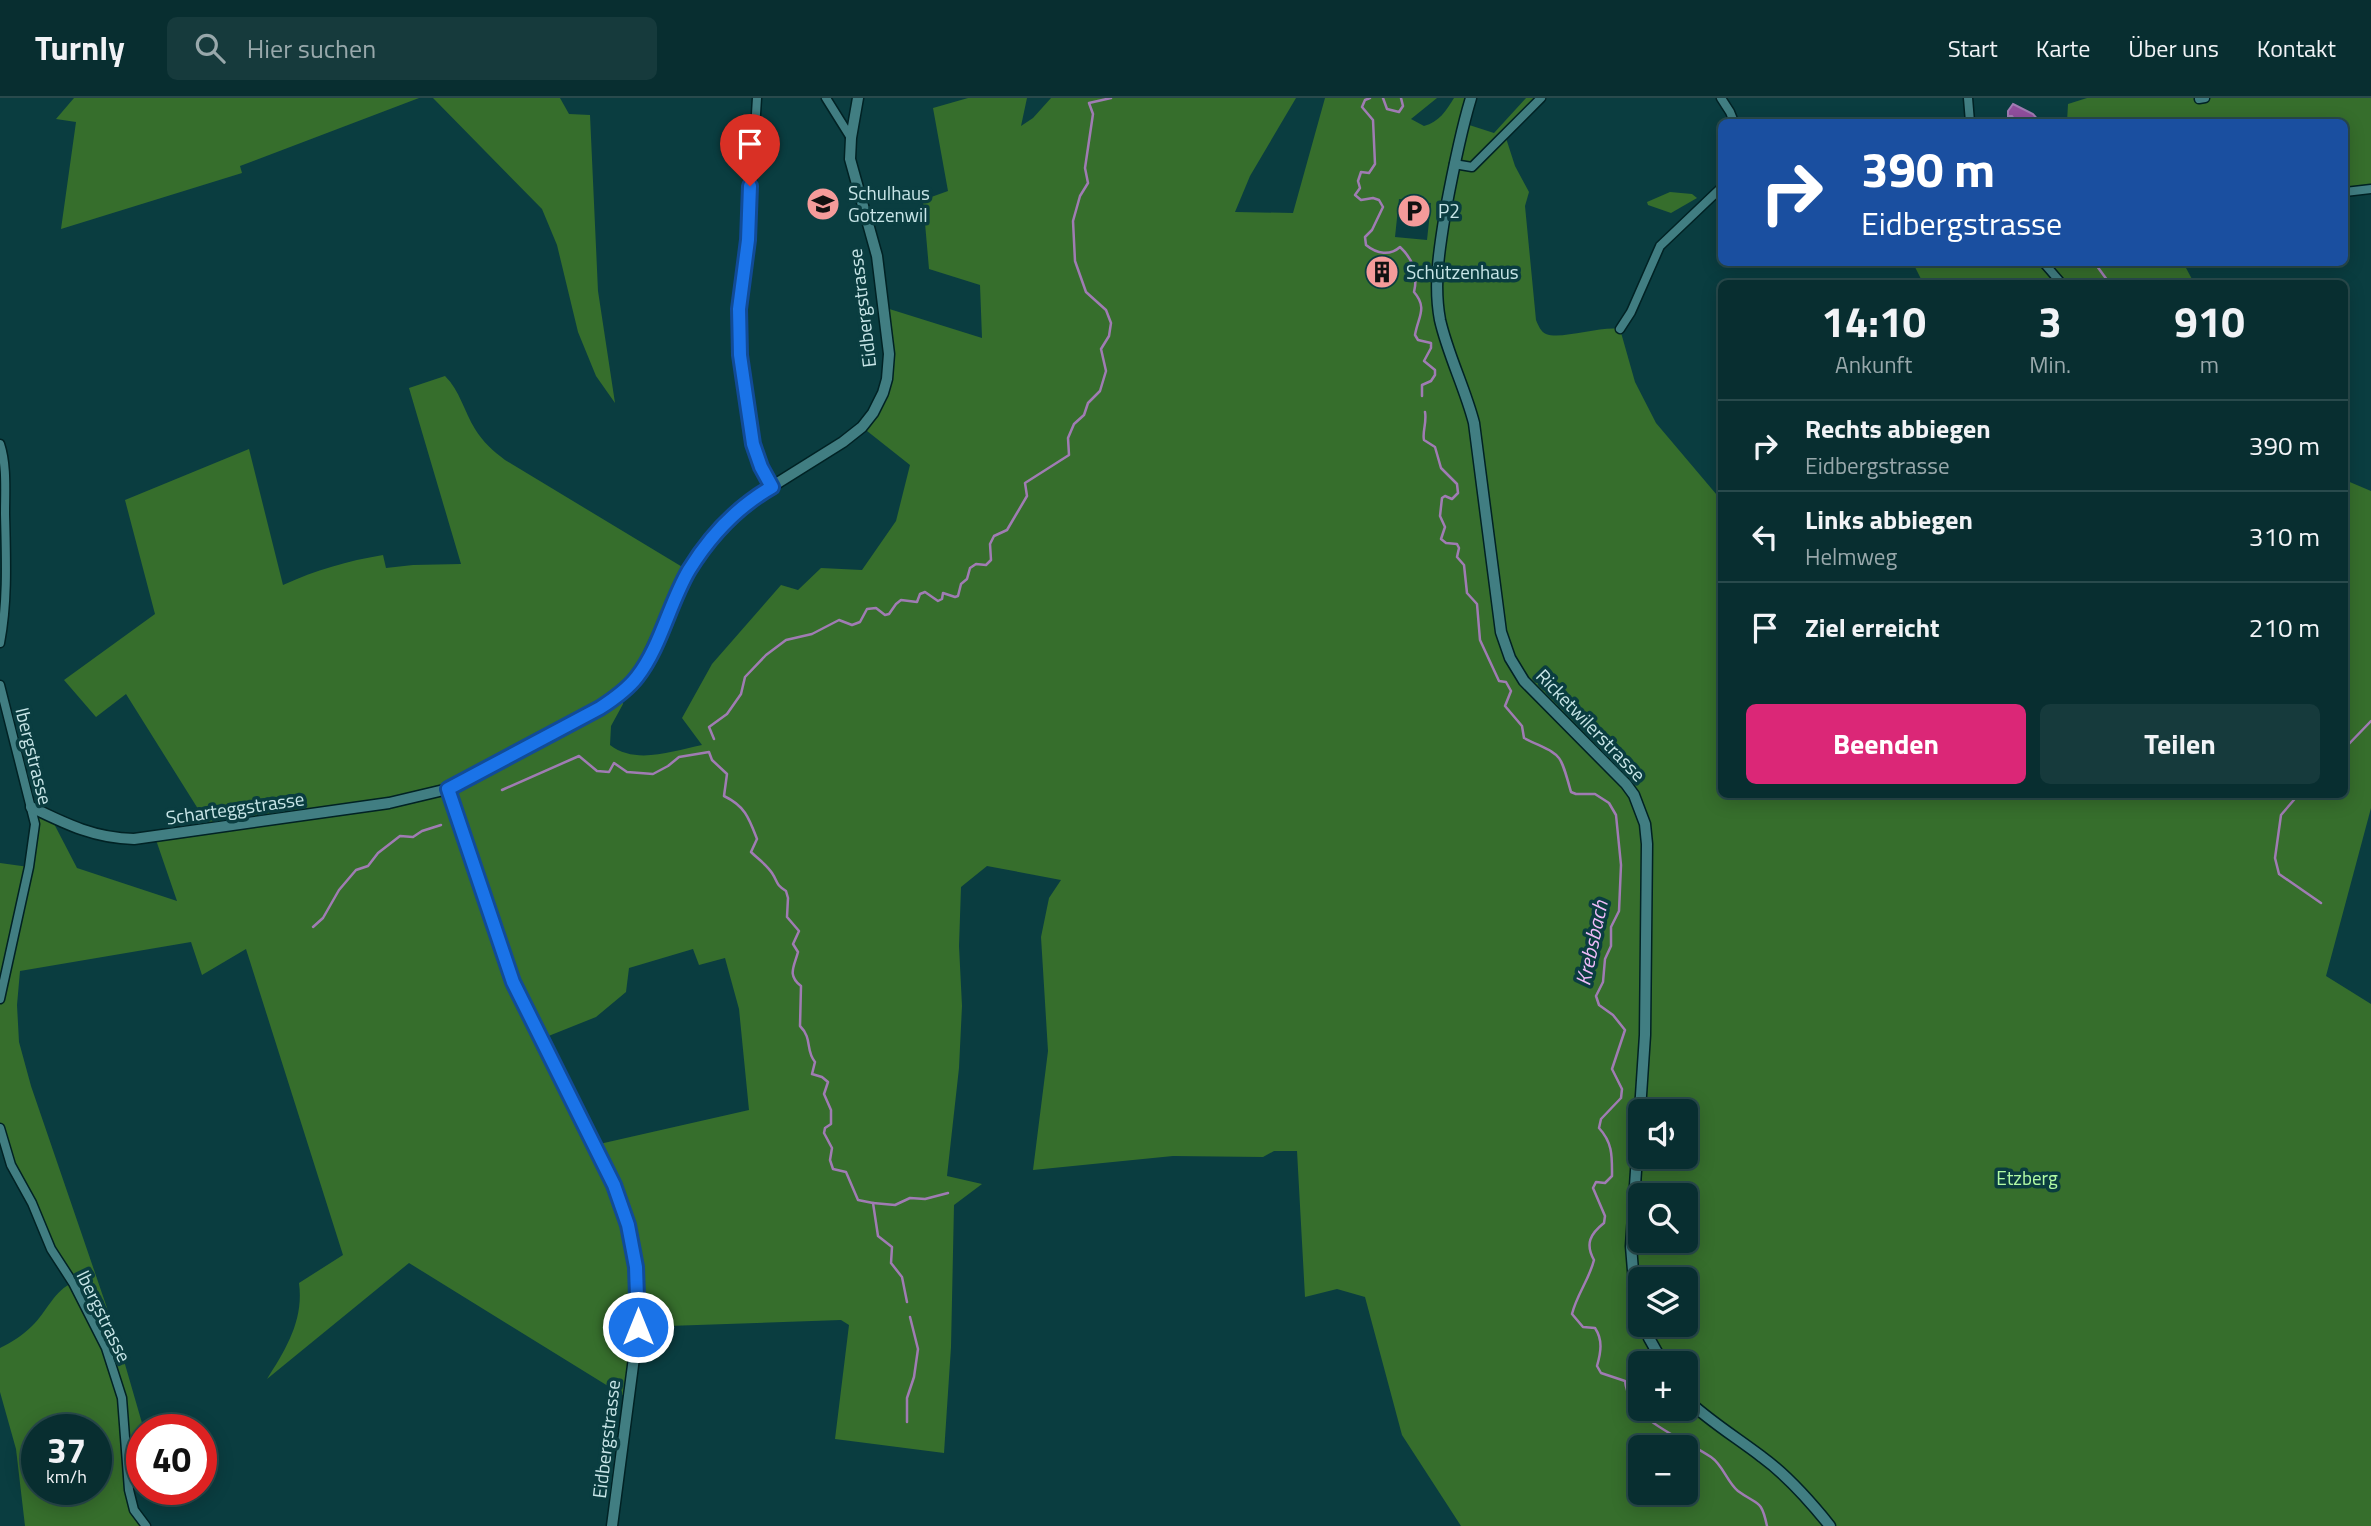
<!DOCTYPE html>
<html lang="de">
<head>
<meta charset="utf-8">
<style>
  :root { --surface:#082e30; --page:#163a3c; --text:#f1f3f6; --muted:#98a8ab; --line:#294a4c; --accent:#db2777 }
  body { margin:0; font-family:"Titillium Web",sans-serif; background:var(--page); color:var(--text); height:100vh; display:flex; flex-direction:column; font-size:26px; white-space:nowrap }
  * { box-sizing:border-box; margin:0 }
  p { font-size:23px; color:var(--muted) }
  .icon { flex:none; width:38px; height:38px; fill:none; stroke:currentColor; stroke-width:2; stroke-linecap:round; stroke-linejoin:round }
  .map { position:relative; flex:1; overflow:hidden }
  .panel { position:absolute; left:1718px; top:182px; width:630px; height:518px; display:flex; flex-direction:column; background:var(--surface); border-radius:10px; box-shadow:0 4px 18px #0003,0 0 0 2px var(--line) }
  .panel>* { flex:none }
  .guide { position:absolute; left:1718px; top:21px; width:630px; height:147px; border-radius:10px; box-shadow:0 4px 18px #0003,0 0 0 2px var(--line); background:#1a4fa0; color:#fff; overflow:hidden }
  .controls { position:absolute; left:1628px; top:1001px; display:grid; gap:14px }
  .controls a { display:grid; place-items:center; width:70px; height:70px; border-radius:10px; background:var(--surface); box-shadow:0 4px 18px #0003,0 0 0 2px var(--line); font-size:35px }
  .speed { position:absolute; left:21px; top:1316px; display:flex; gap:14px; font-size:35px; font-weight:700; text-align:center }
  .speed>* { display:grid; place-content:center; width:91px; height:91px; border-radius:50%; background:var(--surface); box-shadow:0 4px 18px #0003,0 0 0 2px var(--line); line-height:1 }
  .speed small { font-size:18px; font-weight:400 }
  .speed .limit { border:10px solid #d22; background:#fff; color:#111 }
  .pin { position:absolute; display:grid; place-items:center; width:60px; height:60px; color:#fff; margin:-72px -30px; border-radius:50% 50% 50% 0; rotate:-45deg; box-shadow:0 0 7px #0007 }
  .pin .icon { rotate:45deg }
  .me { position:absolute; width:77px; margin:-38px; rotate:0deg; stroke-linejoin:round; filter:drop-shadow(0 0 5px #0008) }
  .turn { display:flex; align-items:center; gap:24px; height:147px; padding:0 28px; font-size:32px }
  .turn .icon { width:91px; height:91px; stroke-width:2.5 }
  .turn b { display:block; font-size:49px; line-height:60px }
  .eta { display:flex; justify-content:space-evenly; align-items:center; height:119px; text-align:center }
  .eta b { font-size:42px; font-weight:700; line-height:49px }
  .cta { display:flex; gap:14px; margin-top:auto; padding:14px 28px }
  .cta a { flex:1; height:80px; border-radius:10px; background:var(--accent); color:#fff; font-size:28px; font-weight:700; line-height:80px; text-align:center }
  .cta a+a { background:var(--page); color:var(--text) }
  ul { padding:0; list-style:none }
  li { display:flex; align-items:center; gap:21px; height:91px; padding:0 28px; border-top:2px solid var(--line) }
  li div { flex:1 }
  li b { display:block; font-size:26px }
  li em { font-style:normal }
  header { display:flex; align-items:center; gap:42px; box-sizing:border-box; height:98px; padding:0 35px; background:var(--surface); border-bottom:2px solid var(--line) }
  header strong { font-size:33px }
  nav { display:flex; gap:38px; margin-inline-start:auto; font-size:24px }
  .search { width:490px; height:63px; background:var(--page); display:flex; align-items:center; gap:18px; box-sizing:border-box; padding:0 24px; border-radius:10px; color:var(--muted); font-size:26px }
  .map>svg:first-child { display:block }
</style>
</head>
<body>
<header>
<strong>Turnly</strong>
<div class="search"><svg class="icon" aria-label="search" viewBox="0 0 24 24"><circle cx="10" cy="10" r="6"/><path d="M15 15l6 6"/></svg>Hier suchen</div>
<nav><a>Start</a><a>Karte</a><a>Über uns</a><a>Kontakt</a></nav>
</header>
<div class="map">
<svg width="2371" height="1428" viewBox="0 0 2371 1428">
  <rect width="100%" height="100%" fill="#0a3d40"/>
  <g fill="#366e2c" fill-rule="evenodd">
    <polygon points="74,0 419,0 240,68 242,75 61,131 76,24 56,21"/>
    <polygon points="433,0 560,0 569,16 590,17 598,193 615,305 596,278 578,234 557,147 542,111"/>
    <path d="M968,0H1027L1021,28L1033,20L1051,0H1296L1250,78L1235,114L1293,115L1325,0H1437L1411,21L1424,28C1439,24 1446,13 1454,0H1471L1463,25L1494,35L1526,0H1541L1505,37L1515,68L1529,94L1525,108L1536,222C1538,227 1541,234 1546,236C1561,242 1600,228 1620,231L1635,284L1656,325L1722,403V696H2345V382L2371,393V710L2326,878L2371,906V1428H1461L1402,1337L1365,1199L1337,1191L1305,1199L1297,1053H1274L1263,1059L1173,1058L1033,1072L1048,953L1041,839L1049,800L1061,782L987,768L961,789L959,848L962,908L959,970L947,1078L982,1086L954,1107L951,1249L944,1355L835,1341L849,1227L841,1222L638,1229L629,1301L409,1165L267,1281C286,1251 304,1222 299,1185L343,1157L246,851L202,877L191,844L20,873L17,907L19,944L31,988L118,1242L144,1332H142V1380L129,1392L146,1428H25L16,1351L0,1294V1250C12,1244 22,1238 32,1228C46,1215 55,1191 73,1185L11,1067L0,1030V765L29,769L35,726L31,709L50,718L77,770L177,803L155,739L210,730L126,596L96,619L64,582L155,516L125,402L249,351L283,487C316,472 347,463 383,457L386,470L413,467L461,466L409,290L445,278C460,293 464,313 475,331C483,344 493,353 505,362L689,473L648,561L623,595V606L611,628L610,647C636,667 672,653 702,647L682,620L712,566L781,487L798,492L821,470L862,472L896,423L910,367L862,329L887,281L883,209L982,240L980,187L929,171L923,102L948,93L933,10ZM1399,101L1431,105L1427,142L1395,139ZM693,851L699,867L725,860L739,911L749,1012L595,1047L541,941L596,919L626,894L629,870ZM1640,1013H1685V1059H1640ZM1640,1097H1685V1143H1640ZM1640,1181H1685V1227H1640ZM1640,1265H1685V1311H1640ZM37,1332H96V1391H37ZM1640,1349H1685V1395H1640Z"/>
    <polygon points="2087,0 2371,0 2371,91 2345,94 2345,24 2067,24 2068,6"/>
    <polygon points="1670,94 1692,96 1697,100 1671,115 1648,107 1647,104"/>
    <polygon points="1913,165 2177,165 2185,168 2194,185 1923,185"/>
  </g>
  <polygon fill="#904f9d" stroke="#a07cb3" stroke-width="2" points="2013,6 2033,16 2040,24 2016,24 2012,18 2008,18 2008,13"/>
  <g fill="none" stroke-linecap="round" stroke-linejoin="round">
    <g stroke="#a07cb3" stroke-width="2.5">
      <path d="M1370,0L1365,2L1362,9L1373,22L1375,66L1369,75L1361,74L1358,83L1360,90L1355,97L1361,102L1373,100L1379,102L1383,109L1372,132L1365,139L1366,147C1377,156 1390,158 1400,149C1413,161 1418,177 1414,194C1428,210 1418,219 1415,237L1418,242L1431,245V250L1424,263L1435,272V277L1431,283L1422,287V298"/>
      <polyline points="1383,0 1387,11 1399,14 1403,8 1401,0"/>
      <polyline points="2094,164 2110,186"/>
      <path d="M1425,314C1427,325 1422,334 1424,342L1435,349L1441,370L1457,386L1458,395L1452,401L1445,398L1442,400L1440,418L1445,429L1441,441L1446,445L1457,446L1459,450L1457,459L1464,467L1467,495L1477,506L1480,542L1499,583L1506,584L1511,593L1505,608L1522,628L1524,640C1562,659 1559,651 1571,694L1576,696H1595L1609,705L1616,717L1621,767L1619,813L1611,829V848L1605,861L1603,884L1596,898L1599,907L1613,917L1625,932L1612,971L1622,991L1621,1000L1601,1021L1599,1030C1613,1045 1612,1059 1612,1078L1605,1085L1596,1084L1593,1090L1605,1118L1604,1125C1590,1136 1585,1146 1594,1162C1589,1182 1577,1196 1572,1216L1583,1229L1595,1230C1603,1242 1601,1254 1597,1268L1601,1275L1625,1283C1630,1324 1682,1339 1711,1359C1723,1367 1727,1384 1738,1393C1758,1408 1761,1400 1767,1428"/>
      <polyline points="714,641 709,629 727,616 741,596 745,579 766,557 786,542 812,536 839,522 852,527 860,524 867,511 876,510 885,517 889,516 896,506 901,502 917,504 920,496 925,494 938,503 942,501 943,495 955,499 958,498 961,486 967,481 970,470 976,466 986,467 991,462 990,446 994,438 1007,432 1027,398 1025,385 1069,357 1068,340 1074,326 1084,317 1088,305 1100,293 1106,273 1101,251 1109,238 1111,225 1106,212 1086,194 1075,163 1073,123 1080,98 1088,85 1085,70 1093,16 1089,5 1111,0"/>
      <polyline points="2345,650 2371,623"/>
      <path d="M502,692L579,658L597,673L609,674L614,665L627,674L653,676L668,668L679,659L709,654L712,662L727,676L724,698C745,708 749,720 757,741L751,754C758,761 766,766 772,775C778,784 775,786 786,793L788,800L787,819L799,833L793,846L798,854C794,869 787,877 801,888L800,928C813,941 805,952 815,964L812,976L822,979L828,984L824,996L831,1012V1026L825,1030L824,1035L832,1050L830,1062L833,1071L846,1074L858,1102L873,1105L878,1138L892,1149L891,1165L902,1179L907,1204"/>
      <polyline points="2299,696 2281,717 2275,760 2279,776 2321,805"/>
      <polyline points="313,829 323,820 339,792 356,772 368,768 378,755 400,738 413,739 422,733 441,727"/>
      <polyline points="873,1105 895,1107 910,1100 925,1101 948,1095"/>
      <polyline points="907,1324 907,1300 914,1279 918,1251 910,1219"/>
    </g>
    <defs>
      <g id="minor">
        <polyline points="757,0 748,142 739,211 740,257 753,346 761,369 772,389"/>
        <polyline points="826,0 851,40"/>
        <polyline points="1721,0 1730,14 1734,24"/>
        <polyline points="1968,0 1970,24"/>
        <polyline points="2199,1 2205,0"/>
        <polyline points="1454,66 1472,69 1541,0"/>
        <polyline points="2345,94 2371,91"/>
        <polyline points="2043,164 2062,186"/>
        <polyline points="1620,231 1631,214 1660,148 1722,89"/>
        <path d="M0,346C7,367 5,393 5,416C6,459 8,503 0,545"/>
        <polyline points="0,587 35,726 29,769 0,901"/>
        <polyline points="0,1030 11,1067 32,1105 51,1151 73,1185 106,1250 122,1300 129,1392 134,1412 146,1428"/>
      </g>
      <g id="tertiary">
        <path d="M1471,0C1460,36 1453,73 1446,110C1440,147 1433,185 1440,222C1448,257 1465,290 1474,325L1501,534L1510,560L1524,583L1626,686L1634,697L1645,726L1647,746L1645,937L1631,1148L1634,1185L1640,1207"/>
        <polyline points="448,691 513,884 614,1087 628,1127 636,1169 638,1229 612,1428"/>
        <path d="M31,709C66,726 94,740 134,741L389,705L448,691L600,610L623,595L638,579L689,473L716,433L760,396L843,344L862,329L873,315L883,295L887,281L889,256L877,158L850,61L851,40L858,0"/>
        <polyline points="1645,1227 1649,1240 1663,1265"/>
        <path d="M1685,1300C1709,1323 1736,1339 1762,1359C1788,1378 1810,1403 1830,1428"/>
      </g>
    </defs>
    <use href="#minor" stroke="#012224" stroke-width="11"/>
    <use href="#tertiary" stroke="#012224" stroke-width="13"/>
    <use href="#minor" stroke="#417e82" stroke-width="8"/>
    <use href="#tertiary" stroke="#417e82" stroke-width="10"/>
  </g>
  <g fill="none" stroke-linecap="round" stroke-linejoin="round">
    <defs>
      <path id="route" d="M638,1229L636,1169L628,1127L614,1087L513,884L448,691L600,610C614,601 627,592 637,579C661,548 669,506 689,472C710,438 737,409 772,389L761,369L753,346L740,257L739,211L748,142L750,88"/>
    </defs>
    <use href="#route" stroke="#114b97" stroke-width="18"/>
    <use href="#route" stroke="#1a73e8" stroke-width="12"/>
  </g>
  <defs>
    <symbol id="school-disc" viewBox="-11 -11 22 22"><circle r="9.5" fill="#f59b9a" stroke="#0a3d40"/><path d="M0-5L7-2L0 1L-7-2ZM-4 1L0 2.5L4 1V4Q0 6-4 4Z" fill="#111"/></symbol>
    <symbol id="parking-disc" viewBox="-11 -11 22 22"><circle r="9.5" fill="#f59b9a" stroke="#0a3d40"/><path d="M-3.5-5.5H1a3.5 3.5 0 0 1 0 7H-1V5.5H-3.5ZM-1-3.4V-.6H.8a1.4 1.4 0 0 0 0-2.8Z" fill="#111"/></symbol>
    <symbol id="building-disc" viewBox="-11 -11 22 22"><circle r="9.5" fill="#f59b9a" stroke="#0a3d40"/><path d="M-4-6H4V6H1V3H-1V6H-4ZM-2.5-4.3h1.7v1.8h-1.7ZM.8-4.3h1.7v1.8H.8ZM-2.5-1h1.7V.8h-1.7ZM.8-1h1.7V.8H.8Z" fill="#111"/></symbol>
  </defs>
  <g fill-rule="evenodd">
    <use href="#school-disc" x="804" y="87" width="38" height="38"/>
    <use href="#parking-disc" x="1395" y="94" width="38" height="38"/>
    <use href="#building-disc" x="1363" y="155" width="38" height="38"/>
  </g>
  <g text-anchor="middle" stroke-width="7" stroke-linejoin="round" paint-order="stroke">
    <g font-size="19" fill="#c7e5e7" stroke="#0a3d40" text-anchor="start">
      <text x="848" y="102">Schulhaus<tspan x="848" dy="22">Gotzenwil</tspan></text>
      <text x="1438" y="120">P2</text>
      <text x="1406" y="181">Schützenhaus</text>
    </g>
    <g font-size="19" fill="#c7e5e7" stroke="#0a3d40">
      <text transform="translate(862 210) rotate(-97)" y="7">Eidbergstrasse</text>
      <text transform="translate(1591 627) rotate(46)" y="7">Ricketwilerstrasse</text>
      <text transform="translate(34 658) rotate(76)" y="7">Ibergstrasse</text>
      <text transform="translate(235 710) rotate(-8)" y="7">Scharteggstrasse</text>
      <text transform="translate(104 1218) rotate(64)" y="7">Ibergstrasse</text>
      <text transform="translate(606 1341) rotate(-83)" y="7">Eidbergstrasse</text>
    </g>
    <g font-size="19" fill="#b2fba5" stroke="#0a3d40">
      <text x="2027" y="1087">Etzberg</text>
    </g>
    <g font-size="21" font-style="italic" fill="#eebbf9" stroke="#0a3d40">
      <text transform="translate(1592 845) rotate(-78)" y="7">Krebsbach</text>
    </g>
  </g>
</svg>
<div class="controls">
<a><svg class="icon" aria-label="sound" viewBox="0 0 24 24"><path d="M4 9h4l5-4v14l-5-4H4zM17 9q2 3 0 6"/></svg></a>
<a><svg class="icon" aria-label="search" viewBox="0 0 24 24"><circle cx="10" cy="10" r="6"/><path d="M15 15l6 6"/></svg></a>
<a><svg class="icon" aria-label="layers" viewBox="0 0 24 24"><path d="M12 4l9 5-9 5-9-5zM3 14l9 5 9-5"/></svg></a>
<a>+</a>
<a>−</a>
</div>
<div class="speed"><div>37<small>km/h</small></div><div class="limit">40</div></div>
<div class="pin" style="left:750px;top:88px;background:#d93025"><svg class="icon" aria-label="arrive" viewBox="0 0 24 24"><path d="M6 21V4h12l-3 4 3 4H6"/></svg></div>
<svg class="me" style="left:638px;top:1229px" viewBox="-20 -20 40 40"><circle r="17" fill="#1a73e8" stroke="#fff" stroke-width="3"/><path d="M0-11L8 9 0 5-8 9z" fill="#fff"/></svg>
<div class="guide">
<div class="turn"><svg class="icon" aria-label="right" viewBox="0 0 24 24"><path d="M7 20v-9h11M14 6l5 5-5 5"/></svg><div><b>390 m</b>Eidbergstrasse</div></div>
</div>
<section class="panel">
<div class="eta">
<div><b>14:10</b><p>Ankunft</p></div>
<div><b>3</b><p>Min.</p></div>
<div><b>910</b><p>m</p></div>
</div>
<ul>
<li><svg class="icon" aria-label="right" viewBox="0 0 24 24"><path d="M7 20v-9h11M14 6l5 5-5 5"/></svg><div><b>Rechts abbiegen</b><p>Eidbergstrasse</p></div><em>390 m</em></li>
<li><svg class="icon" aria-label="left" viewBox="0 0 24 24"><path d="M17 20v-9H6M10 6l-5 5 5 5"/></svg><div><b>Links abbiegen</b><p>Helmweg</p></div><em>310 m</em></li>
<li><svg class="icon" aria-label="arrive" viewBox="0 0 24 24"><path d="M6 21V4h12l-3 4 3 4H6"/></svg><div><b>Ziel erreicht</b></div><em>210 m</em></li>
</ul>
<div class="cta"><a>Beenden</a><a>Teilen</a></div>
</section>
</div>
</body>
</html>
